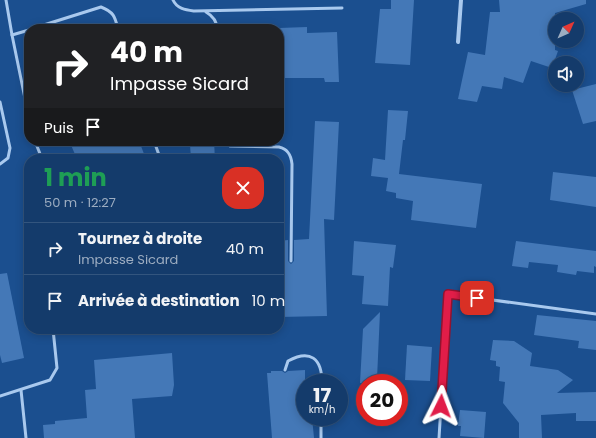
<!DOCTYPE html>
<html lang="fr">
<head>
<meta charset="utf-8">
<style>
  :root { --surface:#143b6b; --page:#214673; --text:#f1f3f6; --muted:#9dadc1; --line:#33557e }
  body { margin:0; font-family:Poppins,sans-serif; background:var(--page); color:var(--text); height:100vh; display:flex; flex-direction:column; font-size:15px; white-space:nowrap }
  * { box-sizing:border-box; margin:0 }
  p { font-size:13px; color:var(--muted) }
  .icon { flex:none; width:22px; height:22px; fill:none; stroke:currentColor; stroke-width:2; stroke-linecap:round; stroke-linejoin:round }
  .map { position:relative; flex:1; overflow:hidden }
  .drawer { position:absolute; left:24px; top:154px; width:260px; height:180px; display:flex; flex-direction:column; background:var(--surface); border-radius:16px; box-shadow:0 2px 10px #0003,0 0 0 1px var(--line) }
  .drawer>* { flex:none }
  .guide { position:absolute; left:24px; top:24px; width:260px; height:122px; border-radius:16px; box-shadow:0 2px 10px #0003,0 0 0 1px var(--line); background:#202124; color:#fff; overflow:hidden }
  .needle { width:26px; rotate:45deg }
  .buttons { position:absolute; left:548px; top:12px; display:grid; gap:8px }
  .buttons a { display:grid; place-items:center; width:36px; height:36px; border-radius:50%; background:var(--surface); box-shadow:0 2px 10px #0003,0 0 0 1px var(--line); font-size:20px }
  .speed { position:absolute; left:296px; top:374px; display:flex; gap:8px; font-size:20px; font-weight:700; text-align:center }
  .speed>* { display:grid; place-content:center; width:52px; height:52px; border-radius:50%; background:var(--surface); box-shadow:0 2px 10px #0003,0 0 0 1px var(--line); line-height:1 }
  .speed small { font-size:10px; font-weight:400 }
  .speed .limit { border:6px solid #d22; background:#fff; color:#111 }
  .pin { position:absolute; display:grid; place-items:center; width:34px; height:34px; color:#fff; margin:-17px; border-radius:8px; box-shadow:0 2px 6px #0006 }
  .me { position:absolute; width:44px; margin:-22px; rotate:3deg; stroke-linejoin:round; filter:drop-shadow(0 0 3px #0008) }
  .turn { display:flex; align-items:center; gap:14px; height:84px; padding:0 20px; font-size:18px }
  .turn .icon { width:52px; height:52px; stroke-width:2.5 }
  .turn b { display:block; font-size:28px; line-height:34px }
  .then { display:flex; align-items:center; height:38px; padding:0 20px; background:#0003; gap:8px; font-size:15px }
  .round { display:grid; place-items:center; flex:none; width:42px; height:42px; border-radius:16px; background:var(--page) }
  .headline { display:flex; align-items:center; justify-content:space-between; height:68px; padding:0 20px }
  h1 { font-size:24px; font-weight:700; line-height:30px; color:#1e9e55 }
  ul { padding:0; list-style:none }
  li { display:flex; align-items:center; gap:12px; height:52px; padding:0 20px; border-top:1px solid var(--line) }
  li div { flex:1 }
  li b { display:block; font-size:15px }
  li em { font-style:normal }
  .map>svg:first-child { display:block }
</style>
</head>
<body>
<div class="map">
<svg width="596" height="438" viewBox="0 0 596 438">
  <rect width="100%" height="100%" fill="#1b4f8f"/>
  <g fill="#4478b7">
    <polygon points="391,0 414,0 410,65 375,63 380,9 391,9"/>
    <polygon points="499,0 586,0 586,4 555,13 555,50 558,51 552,68 531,61 523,83 504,77 502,89 482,86 477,102 458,99 468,52 485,55 490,12 500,12"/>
    <polygon points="307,27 307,33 337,32 339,82 325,82 324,78 279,78 279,28"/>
    <polygon points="596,84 596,121 583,124 572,90"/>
    <polygon points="388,110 408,111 405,140 403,140 399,174 482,184 476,228 411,220 413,201 396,198 396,193 386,191 388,178 371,176 373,158 385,160"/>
    <polygon points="315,121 339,122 334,220 324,219 327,316 279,317 279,241 288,240 288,261 291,264 294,261 294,240 309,239"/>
    <polygon points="80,141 139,141 146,159 77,159 71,145"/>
    <polygon points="214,142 215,159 191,159 190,144"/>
    <polygon points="553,172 596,177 596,207 550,200"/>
    <polygon points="354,241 396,245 393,268 390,267 388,306 362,304 364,276 352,275"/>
    <polygon points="516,241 596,251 596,267 594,266 594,273 577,271 576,275 557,272 558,265 529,262 528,268 512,266"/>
    <polygon points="7,273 24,358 2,363 0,355 0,274"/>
    <polygon points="380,312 377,379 376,379 375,383 360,383 363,329"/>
    <polygon points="537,315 596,321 596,350 578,348 579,341 534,335"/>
    <polygon points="493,340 514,341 532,353 530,366 558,370 573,380 557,393 596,392 596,421 576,421 576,413 541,415 542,438 519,438 519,423 503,403 505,382 499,381 500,367 496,366 496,361 490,360"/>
    <polygon points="407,345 432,347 430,381 405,380"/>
    <polygon points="172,353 174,385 172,396 132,399 135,438 44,438 43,425 55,424 55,421 87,418 85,390 96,389 94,360"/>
    <polygon points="305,370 305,417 312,417 314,438 272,438 267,373 271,373 271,371 282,371 285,373 288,371"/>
    <polygon points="460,410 486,412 484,438 460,436 461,426 458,426"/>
  </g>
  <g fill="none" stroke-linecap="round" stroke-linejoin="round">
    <g stroke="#a9c9ee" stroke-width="3">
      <polyline points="6,0 12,35 29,118"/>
      <path d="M173,0C177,9 186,10 194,11L342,8"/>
      <path d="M206,12C213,16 217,21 217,29"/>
      <path d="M31,29L101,7C114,12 115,17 118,29"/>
      <polyline points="12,35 29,30"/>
      <polyline points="0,102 10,148 8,158 0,164"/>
      <polyline points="35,141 42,159"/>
      <polyline points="154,141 159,155 158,159"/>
      <path d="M223,141L230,146L279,147C288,149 291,155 292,164L291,261"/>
      <path d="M285,370L288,361C310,349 322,358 322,383"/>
      <polyline points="21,390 26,438"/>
      <polyline points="0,396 50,380 57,368 53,329"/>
      <polyline points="321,438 321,417"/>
      <polyline points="439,438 448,294 596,314"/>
    </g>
    <polyline stroke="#a9c9ee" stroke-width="4" points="458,42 461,0"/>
  </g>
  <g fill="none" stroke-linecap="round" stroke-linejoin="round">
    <defs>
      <polyline id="route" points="441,406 448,294 477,298"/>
    </defs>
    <use href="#route" stroke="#92132f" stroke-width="10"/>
    <use href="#route" stroke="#e11d48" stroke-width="7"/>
  </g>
</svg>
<div class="buttons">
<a><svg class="needle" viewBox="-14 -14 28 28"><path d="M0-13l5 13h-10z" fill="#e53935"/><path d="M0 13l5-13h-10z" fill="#9dadc1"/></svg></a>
<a><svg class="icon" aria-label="sound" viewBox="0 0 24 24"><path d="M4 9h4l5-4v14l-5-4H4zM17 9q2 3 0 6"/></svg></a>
</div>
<div class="speed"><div>17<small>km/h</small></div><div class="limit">20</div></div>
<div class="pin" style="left:477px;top:298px;background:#d93025"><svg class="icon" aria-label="arrive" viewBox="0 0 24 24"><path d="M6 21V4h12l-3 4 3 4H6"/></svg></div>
<svg class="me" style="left:441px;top:406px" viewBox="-20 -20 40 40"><path d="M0-17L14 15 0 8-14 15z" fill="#e11d48" stroke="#fff" stroke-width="4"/></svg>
<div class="guide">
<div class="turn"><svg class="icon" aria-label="right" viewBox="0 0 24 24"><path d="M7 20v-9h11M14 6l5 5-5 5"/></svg><div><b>40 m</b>Impasse Sicard</div></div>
<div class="then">Puis<svg class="icon" aria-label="arrive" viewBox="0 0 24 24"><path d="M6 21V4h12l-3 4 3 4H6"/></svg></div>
</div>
<section class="drawer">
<div class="headline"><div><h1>1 min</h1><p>50 m · 12:27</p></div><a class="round" style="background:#d93025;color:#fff"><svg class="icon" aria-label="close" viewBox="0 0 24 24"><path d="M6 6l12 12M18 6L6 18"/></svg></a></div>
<ul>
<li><svg class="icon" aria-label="right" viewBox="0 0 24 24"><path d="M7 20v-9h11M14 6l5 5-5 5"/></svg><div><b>Tournez à droite</b><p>Impasse Sicard</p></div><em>40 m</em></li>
<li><svg class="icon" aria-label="arrive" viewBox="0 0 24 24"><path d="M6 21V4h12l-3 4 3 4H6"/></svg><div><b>Arrivée à destination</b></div><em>10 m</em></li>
</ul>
</section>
</div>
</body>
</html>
